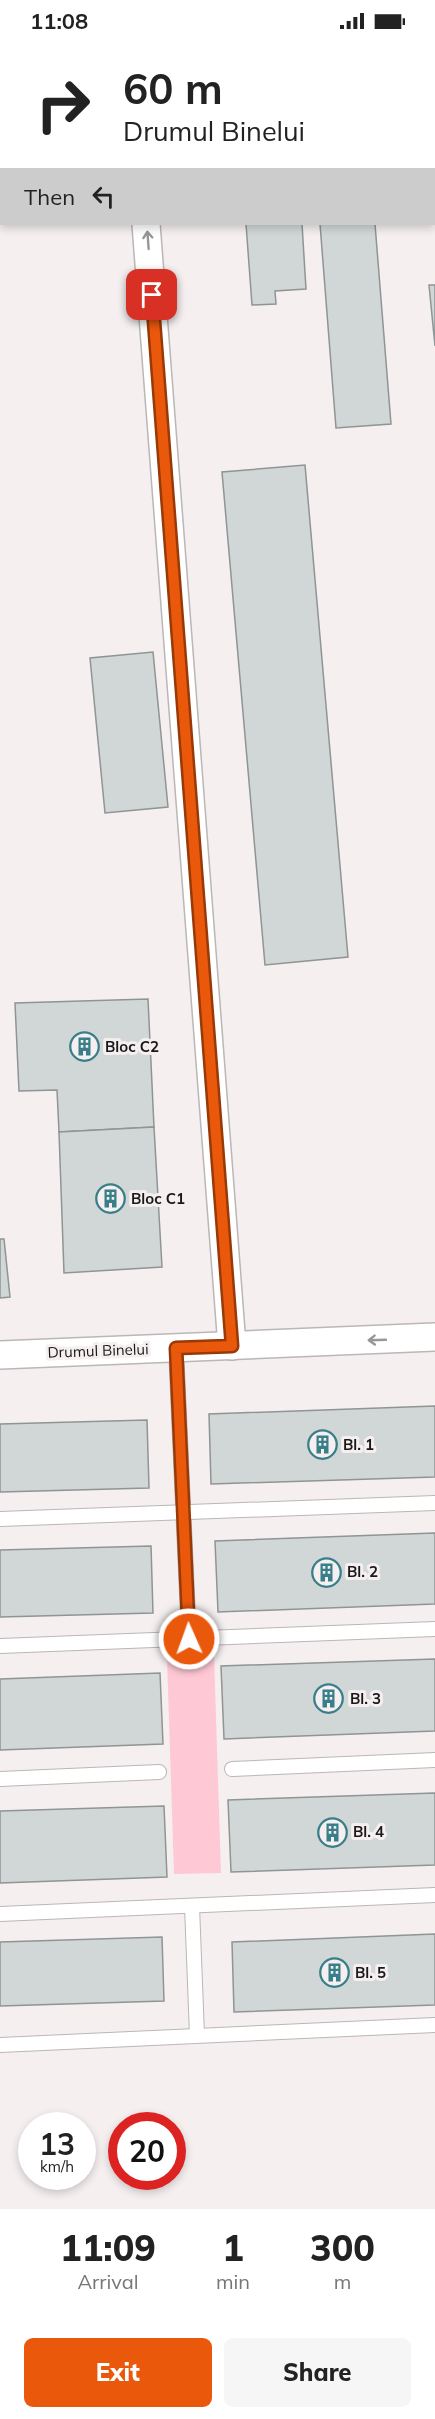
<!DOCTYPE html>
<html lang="en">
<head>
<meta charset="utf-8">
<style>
  :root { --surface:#fff; --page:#f6f6f6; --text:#222; --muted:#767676; --accent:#ea580c }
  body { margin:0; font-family:Mulish,sans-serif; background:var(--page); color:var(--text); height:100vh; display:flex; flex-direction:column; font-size:22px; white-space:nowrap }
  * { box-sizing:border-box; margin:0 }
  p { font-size:20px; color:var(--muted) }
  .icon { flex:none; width:33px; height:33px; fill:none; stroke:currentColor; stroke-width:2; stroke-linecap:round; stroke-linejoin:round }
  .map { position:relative; height:2167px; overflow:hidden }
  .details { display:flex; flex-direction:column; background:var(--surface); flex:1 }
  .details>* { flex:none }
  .top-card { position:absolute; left:0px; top:0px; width:435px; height:183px; box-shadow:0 3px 9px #0003; background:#fff; color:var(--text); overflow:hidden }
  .speed { position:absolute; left:18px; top:2070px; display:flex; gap:12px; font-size:30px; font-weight:700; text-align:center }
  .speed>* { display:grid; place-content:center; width:78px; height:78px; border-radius:50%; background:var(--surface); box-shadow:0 3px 9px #0003; line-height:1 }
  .speed small { font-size:15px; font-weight:400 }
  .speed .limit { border:9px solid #d22; background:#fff; color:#111 }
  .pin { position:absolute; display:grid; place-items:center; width:51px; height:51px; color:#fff; margin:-26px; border-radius:12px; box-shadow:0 3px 9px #0006 }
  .me { position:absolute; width:66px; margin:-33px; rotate:358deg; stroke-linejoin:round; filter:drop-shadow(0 0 4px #0008) }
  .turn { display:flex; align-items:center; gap:21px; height:126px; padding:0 24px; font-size:27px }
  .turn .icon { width:78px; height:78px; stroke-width:2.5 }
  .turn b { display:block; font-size:42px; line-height:51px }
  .then { display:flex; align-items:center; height:57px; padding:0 24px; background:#0003; gap:12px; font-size:22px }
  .eta { display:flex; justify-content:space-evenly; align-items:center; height:102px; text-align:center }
  .eta b { font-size:36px; font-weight:800; line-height:42px }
  .button { display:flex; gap:12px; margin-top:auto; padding:12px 24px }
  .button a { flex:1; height:69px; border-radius:9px; background:var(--accent); color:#fff; font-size:24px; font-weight:800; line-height:69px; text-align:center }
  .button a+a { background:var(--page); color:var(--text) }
  .status { display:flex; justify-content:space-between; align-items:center; height:42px; padding:0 30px; background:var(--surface); direction:ltr }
  .status svg { height:16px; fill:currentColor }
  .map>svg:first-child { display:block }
</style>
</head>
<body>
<div class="status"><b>11:08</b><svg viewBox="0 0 49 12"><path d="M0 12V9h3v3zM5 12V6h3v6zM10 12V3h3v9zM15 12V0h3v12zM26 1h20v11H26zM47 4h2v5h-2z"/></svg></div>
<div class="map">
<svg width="435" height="2167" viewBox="0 0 435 2167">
  <rect width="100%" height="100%" fill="#f5eff0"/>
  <polygon fill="#fec8d4" points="214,1614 221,1831 174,1832 167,1616"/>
  <g fill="#d1d6d7" stroke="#8f9494" stroke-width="1.5">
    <polygon points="176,0 435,0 435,65 434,2"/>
    <polygon points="246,182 302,182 306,247 275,249 276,262 252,263"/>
    <polygon points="320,182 375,182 391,382 336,386"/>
    <polygon points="429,243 435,243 435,304"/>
    <polygon points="305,423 348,915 265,923 222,430"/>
    <polygon points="153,610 168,765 105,771 90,616"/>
    <polygon points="148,957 154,1085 59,1090 57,1048 19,1049 15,961"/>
    <polygon points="154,1085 162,1225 64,1231 59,1090"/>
    <polygon points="0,1197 4,1197 10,1255 0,1256"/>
    <polygon points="435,1364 435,1435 211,1442 209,1372"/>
    <polygon points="147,1378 149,1446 0,1450 0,1382"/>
    <polygon points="435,1491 435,1562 218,1570 215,1499"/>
    <polygon points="151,1504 153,1571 0,1575 0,1508"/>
    <polygon points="435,1617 435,1689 224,1697 221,1624"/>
    <polygon points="160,1631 163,1702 0,1708 0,1637"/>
    <polygon points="435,1751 435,1823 231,1830 228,1758"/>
    <polygon points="164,1764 167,1835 0,1841 0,1769"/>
    <polygon points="435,1892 435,1963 234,1970 232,1900"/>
    <polygon points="162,1895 164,1959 0,1964 0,1900"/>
  </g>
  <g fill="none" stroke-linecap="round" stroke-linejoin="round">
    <defs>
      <g id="service">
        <polyline points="434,79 435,79"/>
        <polyline points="176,1306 189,1597"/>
        <polyline points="0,1477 435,1461"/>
        <polyline points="0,1604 435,1587"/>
        <polyline points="232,1727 435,1718"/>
        <polyline points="0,1737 159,1730"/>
        <polyline points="192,1864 197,1993"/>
        <polyline points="0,1872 435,1853"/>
        <polyline points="0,2003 435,1983"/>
      </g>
      <g id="minor">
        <polyline points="133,0 133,2"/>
        <polyline points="146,182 232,1304"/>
        <polyline points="0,1313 435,1295"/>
      </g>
    </defs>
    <use href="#service" stroke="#bbb6b7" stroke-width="16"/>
    <use href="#minor" stroke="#bbb6b7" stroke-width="30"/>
    <use href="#service" stroke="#fff" stroke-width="14"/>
    <use href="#minor" stroke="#fff" stroke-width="27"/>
  </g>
  <defs><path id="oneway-shaft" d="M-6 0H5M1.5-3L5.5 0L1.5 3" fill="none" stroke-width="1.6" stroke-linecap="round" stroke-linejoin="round" transform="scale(1.5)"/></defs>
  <g stroke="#989797">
    <use href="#oneway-shaft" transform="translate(148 198) rotate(-94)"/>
    <use href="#oneway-shaft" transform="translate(377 1298) rotate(178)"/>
  </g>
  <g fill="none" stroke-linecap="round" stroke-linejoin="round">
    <defs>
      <polyline id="route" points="152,253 232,1304 176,1306 189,1597"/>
    </defs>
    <use href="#route" stroke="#983908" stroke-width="15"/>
    <use href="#route" stroke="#ea580c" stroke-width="10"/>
  </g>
  <defs>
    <symbol id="building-ring" viewBox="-11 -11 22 22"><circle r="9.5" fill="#f5eff0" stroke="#387f89" stroke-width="1.5"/><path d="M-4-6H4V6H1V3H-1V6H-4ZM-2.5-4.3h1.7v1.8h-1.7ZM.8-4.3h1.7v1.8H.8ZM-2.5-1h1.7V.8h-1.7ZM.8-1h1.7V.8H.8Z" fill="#387f89"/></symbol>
  </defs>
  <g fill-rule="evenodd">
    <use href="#building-ring" x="68" y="988" width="33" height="33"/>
    <use href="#building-ring" x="94" y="1140" width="33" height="33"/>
    <use href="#building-ring" x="306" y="1386" width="33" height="33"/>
    <use href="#building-ring" x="310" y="1514" width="33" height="33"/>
    <use href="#building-ring" x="312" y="1640" width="33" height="33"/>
    <use href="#building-ring" x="316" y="1774" width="33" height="33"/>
    <use href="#building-ring" x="318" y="1914" width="33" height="33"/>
  </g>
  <g text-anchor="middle" stroke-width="6" stroke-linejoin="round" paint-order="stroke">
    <g font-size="15" font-weight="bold" fill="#1a1818" stroke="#f5eff0" text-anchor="start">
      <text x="105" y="1010">Bloc C2</text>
      <text x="131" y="1162">Bloc C1</text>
      <text x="343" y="1408">Bl. 1</text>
      <text x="347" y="1535">Bl. 2</text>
      <text x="350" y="1662">Bl. 3</text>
      <text x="353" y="1795">Bl. 4</text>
      <text x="355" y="1936">Bl. 5</text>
    </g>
    <g font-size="15" fill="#1a1818" stroke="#f5eff0">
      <text transform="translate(98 1309) rotate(-2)" y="5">Drumul Binelui</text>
    </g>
  </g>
</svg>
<div class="speed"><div>13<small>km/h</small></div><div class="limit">20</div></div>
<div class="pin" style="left:152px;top:253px;background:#d93025"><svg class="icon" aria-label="arrive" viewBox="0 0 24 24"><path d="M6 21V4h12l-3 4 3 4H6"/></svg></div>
<svg class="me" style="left:189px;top:1597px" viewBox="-20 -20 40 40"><circle r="17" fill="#ea580c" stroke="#fff" stroke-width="3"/><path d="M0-11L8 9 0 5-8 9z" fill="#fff"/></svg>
<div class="top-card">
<div class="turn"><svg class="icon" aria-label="right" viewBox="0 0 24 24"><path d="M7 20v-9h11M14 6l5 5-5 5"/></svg><div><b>60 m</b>Drumul Binelui</div></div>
<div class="then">Then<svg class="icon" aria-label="left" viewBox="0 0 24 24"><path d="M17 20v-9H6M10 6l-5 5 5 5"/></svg></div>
</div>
</div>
<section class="details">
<div class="eta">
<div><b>11:09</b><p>Arrival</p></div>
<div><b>1</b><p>min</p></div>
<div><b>300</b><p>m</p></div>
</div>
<div class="button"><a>Exit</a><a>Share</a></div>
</section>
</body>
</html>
